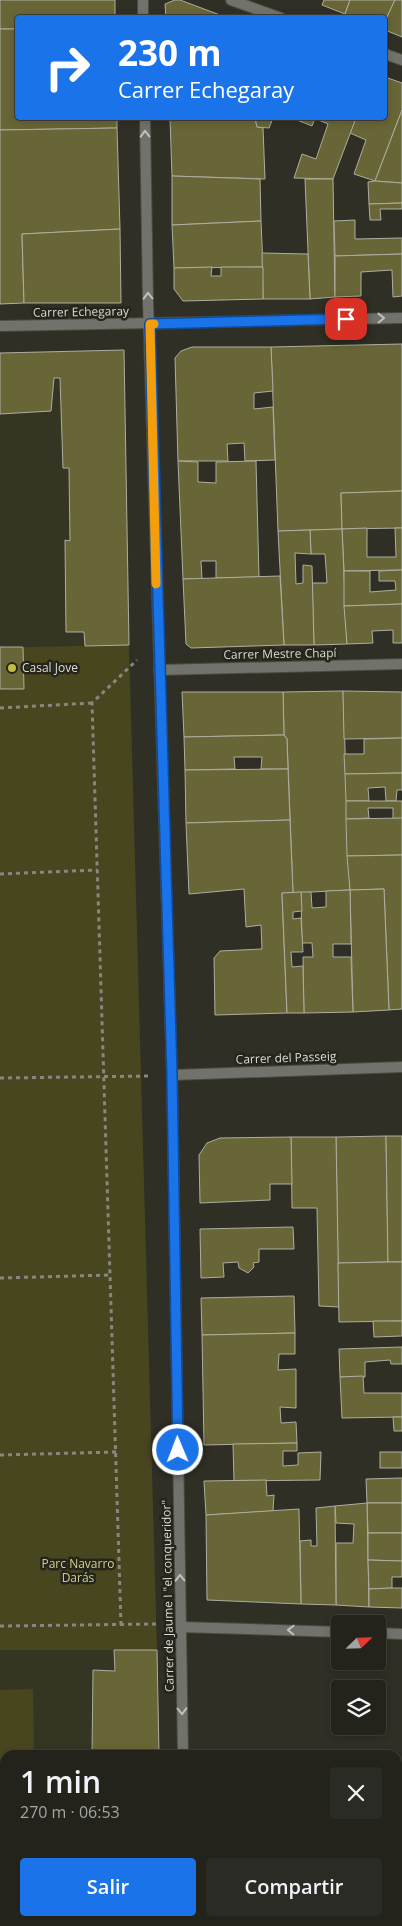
<!DOCTYPE html>
<html lang="es">
<head>
<meta charset="utf-8">
<style>
  :root { --surface:#23231c; --page:#2b2b25; --text:#f1f3f6; --muted:#a3a4a3; --line:#40403b; --accent:#1a73e8 }
  body { margin:0; font-family:"Open Sans",sans-serif; background:var(--page); color:var(--text); height:100vh; display:flex; flex-direction:column; font-size:19px; white-space:nowrap }
  * { box-sizing:border-box; margin:0 }
  p { font-size:16px; color:var(--muted) }
  .icon { flex:none; width:28px; height:28px; fill:none; stroke:currentColor; stroke-width:2; stroke-linecap:round; stroke-linejoin:round }
  .map { position:relative; flex:1; overflow:hidden }
  .drawer { position:absolute; left:0px; top:1750px; width:402px; height:176px; display:flex; flex-direction:column; background:var(--surface); border-radius:15px 15px 0 0; box-shadow:0 2px 8px #0003,0 0 0 1px var(--line) }
  .drawer>* { flex:none }
  .banner { position:absolute; left:15px; top:15px; width:372px; height:105px; border-radius:5px; box-shadow:0 2px 8px #0003,0 0 0 1px var(--line); background:#1a73e8; color:#fff; overflow:hidden }
  .needle { width:32px; rotate:67deg }
  .fabs { position:absolute; left:331px; top:1615px; display:grid; gap:10px }
  .fabs a { display:grid; place-items:center; width:55px; height:55px; border-radius:5px; background:var(--surface); box-shadow:0 2px 8px #0003,0 0 0 1px var(--line); font-size:25px }
  .pin { position:absolute; display:grid; place-items:center; width:42px; height:42px; color:#fff; margin:-21px; border-radius:10px; box-shadow:0 2px 8px #0006 }
  .me { position:absolute; width:55px; margin:-28px; rotate:359deg; stroke-linejoin:round; filter:drop-shadow(0 0 4px #0008) }
  .turn { display:flex; align-items:center; gap:18px; height:105px; padding:0 20px; font-size:22px }
  .turn .icon { width:65px; height:65px; stroke-width:2.5 }
  .turn b { display:block; font-size:35px; line-height:42px }
  .round { display:grid; place-items:center; flex:none; width:52px; height:52px; border-radius:5px; background:var(--page) }
  .summary { display:flex; align-items:center; justify-content:space-between; height:85px; padding:0 20px }
  h1 { font-size:30px; font-weight:600; line-height:38px }
  .cta { display:flex; gap:10px; margin-top:auto; padding:10px 20px }
  .cta a { flex:1; height:58px; border-radius:5px; background:var(--accent); color:#fff; font-size:20px; font-weight:600; line-height:58px; text-align:center }
  .cta a+a { background:var(--page); color:var(--text) }
  .map>svg:first-child { display:block }
</style>
</head>
<body>
<div class="map">
<svg width="402" height="1926" viewBox="0 0 402 1926">
  <rect width="100%" height="100%" fill="#2f2f25"/>
  <g fill="#353524">
    <polygon points="124,350 129,645 0,647 0,353"/>
    <polygon points="0,1650 157,1650 159,1755 5,1755 5,1921 161,1921 161,1926 0,1926"/>
  </g>
  <g fill="#48461f">
    <polygon points="129,645 157,1650 0,1650 0,689 24,689 23,647"/>
    <polygon points="33,1689 34,1755 5,1755 5,1781 0,1781 0,1690"/>
  </g>
  <g fill="#686637" stroke="#aeaea1">
    <polygon points="0,0 115,0 115,18 18,18 18,29 0,29"/>
    <polygon points="175,0 180,0 228,18 166,18 165,4"/>
    <polygon points="324,0 350,0 345,14 322,5"/>
    <polygon points="350,0 395,0 385,21 385,18 354,18 345,14"/>
    <polygon points="395,0 402,0 402,37 385,30 385,21"/>
    <polygon points="0,29 18,29 18,118 117,118 117,128 0,130"/>
    <polygon points="385,77 402,83 402,110 375,181 354,174 366,140 350,133 356,118 385,118"/>
    <polygon points="402,110 402,183 375,181"/>
    <polygon points="170,118 255,118 257,127 263,128 265,179 172,176"/>
    <polygon points="255,118 273,118 269,128 257,127"/>
    <polygon points="292,118 315,118 312,126"/>
    <polygon points="314,118 356,118 333,179 294,178 302,154 316,159 328,124"/>
    <polygon points="117,128 120,229 22,234 24,303 0,304 0,130"/>
    <polygon points="172,176 260,179 261,221 172,225"/>
    <polygon points="305,179 333,179 335,297 310,299"/>
    <polygon points="375,181 402,183 402,203 369,204 368,182"/>
    <polygon points="402,203 402,209 380,209 381,220 370,220 369,204"/>
    <polygon points="355,220 355,239 402,238 402,254 335,256 334,221"/>
    <polygon points="261,221 263,267 174,268 172,225"/>
    <polygon points="120,229 121,303 24,303 22,234"/>
    <polygon points="262,253 308,254 310,299 263,299"/>
    <polygon points="402,254 402,296 393,297 392,270 361,272 361,296 335,297 335,256"/>
    <polygon points="212,267 211,276 221,276 221,267 263,267 263,299 183,301 174,289 174,268"/>
    <polygon points="402,344 402,491 341,493 342,529 278,531 271,347"/>
    <polygon points="192,347 271,347 273,391 254,393 254,409 273,407 275,460 245,461 244,443 227,444 228,461 178,461 175,358 181,351"/>
    <polygon points="124,350 129,645 85,646 84,632 66,632 65,540 70,541 69,468 63,468 60,378 54,378 51,411 0,414 0,353"/>
    <polygon points="178,461 198,462 198,482 216,483 216,462 256,461 259,577 216,578 216,561 201,561 202,579 183,579"/>
    <polygon points="402,491 402,528 342,529 341,493"/>
    <polygon points="367,528 367,557 396,557 395,528 402,528 402,570 344,571 342,529"/>
    <polygon points="342,529 347,644 314,645 312,583 327,583 325,554 311,554 310,530"/>
    <polygon points="310,530 311,554 295,553 296,584 303,583 303,565 312,566 314,645 284,645 278,531"/>
    <polygon points="402,570 402,604 344,606 344,571 370,571 370,592 396,590 395,581 379,581 379,571"/>
    <polygon points="280,576 284,645 191,648 186,644 183,579"/>
    <polygon points="402,604 402,643 393,643 393,630 372,631 373,643 347,644 344,606"/>
    <polygon points="0,647 23,647 24,689 0,689"/>
    <polygon points="343,691 350,890 293,893 287,739 284,735 283,692"/>
    <polygon points="343,691 402,692 402,738 344,739"/>
    <polygon points="182,692 283,692 284,735 184,737"/>
    <polygon points="284,735 287,739 288,769 261,769 262,757 234,757 235,769 185,770 184,737"/>
    <polygon points="402,738 402,773 345,774 344,754 364,754 364,739"/>
    <polygon points="288,769 290,820 186,823 185,770"/>
    <polygon points="402,773 402,790 397,790 396,801 386,801 385,787 368,788 369,801 346,801 345,774"/>
    <polygon points="346,801 402,801 402,818 393,819 393,808 368,808 369,818 346,819"/>
    <polygon points="402,818 402,855 347,856 346,819"/>
    <polygon points="290,820 293,893 282,893 287,1013 215,1015 214,958 220,951 262,949 261,925 246,927 244,889 189,894 186,823"/>
    <polygon points="402,855 402,1009 389,1010 384,889 350,890 347,856"/>
    <polygon points="384,889 389,1010 353,1012 350,890"/>
    <polygon points="350,890 351,944 333,944 333,957 351,957 353,1012 304,1013 303,957 313,957 312,943 302,943 301,892 311,892 312,908 326,907 326,891"/>
    <polygon points="301,892 302,911 293,912 293,919 301,918 303,952 291,952 292,967 303,966 304,1013 287,1013 282,893"/>
    <polygon points="386,1136 388,1262 338,1263 336,1137"/>
    <polygon points="386,1136 402,1136 402,1262 388,1262"/>
    <polygon points="291,1137 336,1137 339,1307 319,1306 317,1208 292,1208"/>
    <polygon points="291,1137 292,1184 270,1184 270,1200 200,1203 199,1155 207,1143 220,1138"/>
    <polygon points="293,1227 294,1249 259,1249 259,1262 253,1263 254,1267 248,1273 239,1268 238,1262 223,1263 224,1277 201,1278 200,1229"/>
    <polygon points="388,1262 402,1262 402,1321 339,1322 338,1263"/>
    <polygon points="294,1296 295,1333 202,1335 201,1298"/>
    <polygon points="373,1321 402,1321 402,1336 374,1337"/>
    <polygon points="295,1333 295,1354 279,1354 278,1370 296,1369 296,1408 280,1407 281,1423 296,1422 297,1443 204,1445 202,1335"/>
    <polygon points="402,1347 402,1364 391,1364 390,1360 365,1362 365,1377 340,1377 339,1349"/>
    <polygon points="363,1376 364,1393 402,1393 402,1417 342,1418 340,1377"/>
    <polygon points="393,1417 402,1417 402,1431 394,1431"/>
    <polygon points="297,1443 297,1451 283,1451 283,1466 298,1465 298,1453 321,1452 320,1480 234,1481 233,1444"/>
    <rect x="380" y="1452" width="22" height="16"/>
    <polygon points="402,1478 402,1503 367,1503 366,1479"/>
    <polygon points="266,1480 267,1496 274,1495 273,1511 206,1515 204,1481"/>
    <polygon points="367,1503 402,1503 402,1533 368,1533"/>
    <polygon points="367,1503 369,1607 336,1605 336,1543 353,1543 354,1524 336,1523 335,1506"/>
    <polygon points="335,1506 336,1605 301,1604 300,1541 311,1540 311,1546 317,1546 316,1508"/>
    <polygon points="299,1509 301,1604 207,1600 206,1515"/>
    <polygon points="368,1533 402,1533 402,1561 368,1560"/>
    <polygon points="368,1560 402,1561 402,1577 392,1577 392,1588 369,1589"/>
    <polygon points="392,1588 402,1588 402,1608 369,1607 369,1589"/>
    <polygon points="114,1650 157,1650 159,1755 92,1755 93,1670 115,1671"/>
    <polygon points="0,1896 5,1896 5,1921 161,1921 161,1926 0,1926"/>
    <rect x="216" y="1921" width="114" height="5"/>
  </g>
  <g fill="none" stroke-linecap="round" stroke-linejoin="round">
    <defs>
      <polyline id="pedestrian" points="172,1075 402,1067"/>
      <g id="minor">
        <polyline points="143,0 143,18"/>
        <polyline points="231,0 281,18"/>
        <polyline points="385,54 402,60"/>
        <polyline points="145,118 148,302 172,1075 183,1755"/>
        <polyline points="0,326 402,318"/>
        <polyline points="159,670 402,664"/>
        <polyline points="181,1627 340,1632"/>
        <polyline points="378,1633 402,1634"/>
        <polyline points="186,1921 186,1926"/>
      </g>
    </defs>
    <use href="#pedestrian" stroke="#4b4b41" stroke-width="12"/>
    <use href="#minor" stroke="#4b4b41" stroke-width="12"/>
    <g stroke="#87877f" stroke-width="3" stroke-dasharray="4 4" stroke-linecap="butt">
      <polyline points="0,708 92,703"/>
      <polyline points="0,874 97,870"/>
      <polyline points="0,1078 151,1076"/>
      <polyline points="0,1278 110,1275"/>
      <polyline points="0,1455 116,1452"/>
      <polyline points="121,1625 92,703 137,660"/>
      <polyline points="0,1626 156,1624"/>
    </g>
    <use href="#pedestrian" stroke="#72726d" stroke-width="10"/>
    <use href="#minor" stroke="#72726d" stroke-width="10"/>
  </g>
  <defs><path id="oneway-chevron" d="M-2-3.5L2.5 0L-2 3.5" fill="none" stroke-width="1.6" stroke-linecap="round" stroke-linejoin="round" transform="scale(1.25)"/></defs>
  <g stroke="#c1c1bb">
    <use href="#oneway-chevron" transform="translate(145 134) rotate(-91)"/>
    <use href="#oneway-chevron" transform="translate(148 296) rotate(-92)"/>
    <use href="#oneway-chevron" transform="translate(381 318) rotate(-1)"/>
    <use href="#oneway-chevron" transform="translate(180 1578) rotate(-91)"/>
    <use href="#oneway-chevron" transform="translate(291 1630) rotate(-178)"/>
    <use href="#oneway-chevron" transform="translate(182 1711) rotate(89)"/>
  </g>
  <g fill="none" stroke-linecap="round" stroke-linejoin="round">
    <defs>
      <polyline id="route" points="178,1450 172,1075 150,324 346,319"/>
    </defs>
    <use href="#route" stroke="#114b97" stroke-width="12"/>
    <use href="#route" stroke="#1a73e8" stroke-width="9"/>
    <polyline stroke="#f59e0b" stroke-width="9" points="154,324 150,324 156,584"/>
  </g>
  <circle fill="#c3bd3e" stroke="#25251b" stroke-width="2" cx="12" cy="668" r="5"/>
  <g text-anchor="middle" stroke-width="5" stroke-linejoin="round" paint-order="stroke">
    <g font-size="12" fill="#dbdbd5" stroke="#25251b">
      <text transform="translate(81 312) rotate(-1)" y="4">Carrer Echegaray</text>
      <text transform="translate(280 654) rotate(-1)" y="4">Carrer Mestre Chapí</text>
      <text transform="translate(286 1058) rotate(-2)" y="4">Carrer del Passeig</text>
      <text transform="translate(168 1596) rotate(-91)" y="4">Carrer de Jaume I "el conqueridor"</text>
    </g>
    <g font-size="12" fill="#dbdbd5" stroke="#25251b" text-anchor="start">
      <text x="22" y="672">Casal Jove</text>
    </g>
    <g font-size="12" fill="#d4d185" stroke="#25251b">
      <text x="78" y="1568">Parc Navarro<tspan x="78" dy="14">Darás</tspan></text>
    </g>
  </g>
</svg>
<div class="fabs">
<a><svg class="needle" viewBox="-14 -14 28 28"><path d="M0-13l5 13h-10z" fill="#e53935"/><path d="M0 13l5-13h-10z" fill="#a3a4a3"/></svg></a>
<a><svg class="icon" aria-label="layers" viewBox="0 0 24 24"><path d="M12 4l9 5-9 5-9-5zM3 14l9 5 9-5"/></svg></a>
</div>
<div class="pin" style="left:346px;top:319px;background:#d93025"><svg class="icon" aria-label="arrive" viewBox="0 0 24 24"><path d="M6 21V4h12l-3 4 3 4H6"/></svg></div>
<svg class="me" style="left:178px;top:1450px" viewBox="-20 -20 40 40"><circle r="17" fill="#1a73e8" stroke="#fff" stroke-width="3"/><path d="M0-11L8 9 0 5-8 9z" fill="#fff"/></svg>
<div class="banner">
<div class="turn"><svg class="icon" aria-label="right" viewBox="0 0 24 24"><path d="M7 20v-9h11M14 6l5 5-5 5"/></svg><div><b>230 m</b>Carrer Echegaray</div></div>
</div>
<section class="drawer">
<div class="summary"><div><h1>1 min</h1><p>270 m · 06:53</p></div><a class="round"><svg class="icon" aria-label="close" viewBox="0 0 24 24"><path d="M6 6l12 12M18 6L6 18"/></svg></a></div>
<div class="cta"><a>Salir</a><a>Compartir</a></div>
</section>
</div>
</body>
</html>
